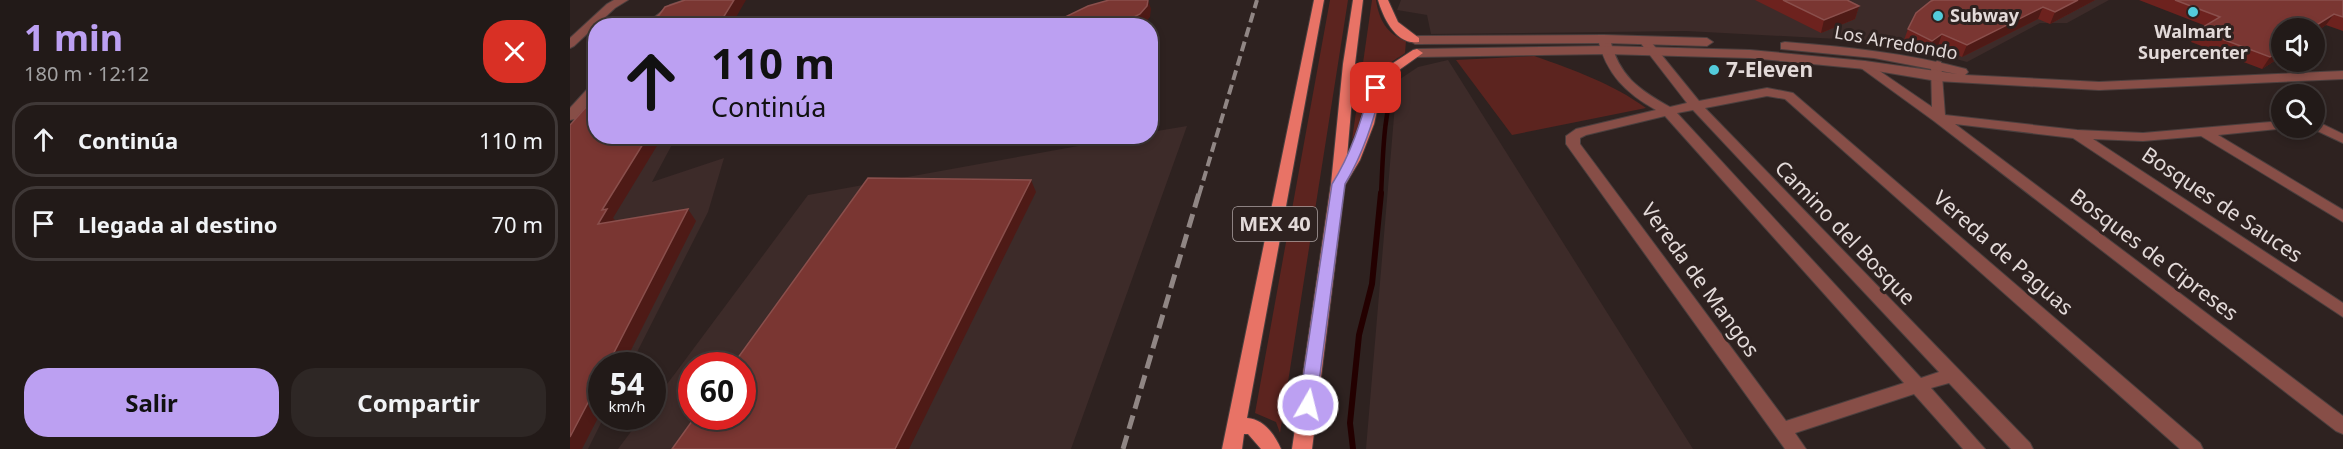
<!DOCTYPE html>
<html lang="es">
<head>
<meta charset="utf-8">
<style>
  :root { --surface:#221a18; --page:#2e2725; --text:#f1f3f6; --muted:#a2a1a2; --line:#3f3837; --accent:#bca0f2 }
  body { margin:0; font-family:"Noto Sans",sans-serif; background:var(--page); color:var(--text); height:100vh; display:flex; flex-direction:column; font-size:22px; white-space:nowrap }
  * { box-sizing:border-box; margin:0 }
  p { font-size:20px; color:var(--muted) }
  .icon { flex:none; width:33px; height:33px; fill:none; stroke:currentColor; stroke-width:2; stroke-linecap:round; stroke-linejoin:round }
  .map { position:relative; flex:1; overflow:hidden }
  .drawer { display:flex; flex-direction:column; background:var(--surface); width:570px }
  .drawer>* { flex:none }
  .hud { position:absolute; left:18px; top:18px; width:570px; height:126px; border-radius:24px; box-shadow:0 3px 9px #0003,0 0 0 2px var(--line); background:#bca0f2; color:#111; overflow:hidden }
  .fabs { position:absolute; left:1701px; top:18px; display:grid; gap:12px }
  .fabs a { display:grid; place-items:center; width:54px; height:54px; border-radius:50%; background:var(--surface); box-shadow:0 3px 9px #0003,0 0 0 2px var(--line); font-size:30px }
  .speed { position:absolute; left:18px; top:352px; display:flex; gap:12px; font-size:30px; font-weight:700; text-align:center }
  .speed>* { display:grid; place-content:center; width:78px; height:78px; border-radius:50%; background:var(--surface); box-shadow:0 3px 9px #0003,0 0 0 2px var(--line); line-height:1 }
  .speed small { font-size:15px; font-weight:400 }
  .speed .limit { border:9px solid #d22; background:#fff; color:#111 }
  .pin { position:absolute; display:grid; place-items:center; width:51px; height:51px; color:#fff; margin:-26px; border-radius:12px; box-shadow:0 3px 9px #0006 }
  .me { position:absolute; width:66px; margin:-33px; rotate:8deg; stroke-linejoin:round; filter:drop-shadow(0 0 4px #0008) }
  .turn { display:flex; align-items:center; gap:21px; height:126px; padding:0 24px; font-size:27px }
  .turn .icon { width:78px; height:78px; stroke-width:2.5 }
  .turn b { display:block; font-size:42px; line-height:51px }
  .round { display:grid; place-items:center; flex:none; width:63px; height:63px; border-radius:24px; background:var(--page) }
  .overview { display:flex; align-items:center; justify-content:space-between; height:102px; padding:0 24px }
  h1 { font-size:36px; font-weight:700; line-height:45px; color:var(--accent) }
  .button { display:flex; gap:12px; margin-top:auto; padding:12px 24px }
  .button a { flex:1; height:69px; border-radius:24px; background:var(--accent); color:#111; font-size:24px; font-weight:700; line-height:69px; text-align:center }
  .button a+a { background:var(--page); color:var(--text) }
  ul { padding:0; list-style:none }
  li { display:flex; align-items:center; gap:18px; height:75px; margin:0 12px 9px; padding:0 12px; border:3px solid var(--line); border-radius:24px }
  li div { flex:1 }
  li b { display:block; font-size:22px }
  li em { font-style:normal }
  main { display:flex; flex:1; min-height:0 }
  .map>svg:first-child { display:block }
</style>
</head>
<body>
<main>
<section class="drawer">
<div class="overview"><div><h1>1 min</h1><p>180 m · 12:12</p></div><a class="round" style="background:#d93025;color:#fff"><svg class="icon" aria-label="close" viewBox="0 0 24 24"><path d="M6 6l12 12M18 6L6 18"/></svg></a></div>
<ul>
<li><svg class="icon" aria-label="ahead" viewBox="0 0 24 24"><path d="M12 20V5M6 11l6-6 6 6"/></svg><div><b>Continúa</b></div><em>110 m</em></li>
<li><svg class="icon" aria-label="arrive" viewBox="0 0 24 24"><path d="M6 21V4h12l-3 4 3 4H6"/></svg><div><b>Llegada al destino</b></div><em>70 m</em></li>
</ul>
<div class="button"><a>Salir</a><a>Compartir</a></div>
</section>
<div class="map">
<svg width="1773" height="449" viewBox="0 0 1773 449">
  <rect width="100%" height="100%" fill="#2e2220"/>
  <g fill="#3d2b29" fill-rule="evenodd">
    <polygon points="831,0 1539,0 1497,23 1470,23 1397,62 1324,42 1116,31 861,34 857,15 827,10"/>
    <polygon points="878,60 1123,449 796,449 827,81 848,67"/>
    <path d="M617,126L501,449H48L72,417H82L83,403L238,195L558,137L580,136L581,132ZM122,366H172V417H122Z"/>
    <polygon points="26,136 106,137 82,182 154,158 138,212 60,366 32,366 32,417 34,417 18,449 0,449 0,144"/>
  </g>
  <g fill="#5c241f">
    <polygon points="760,0 778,0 710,433 706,422 685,413"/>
    <path d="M802,0H806C809,20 817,34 836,41L835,53C825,60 812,67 804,77C791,95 794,121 782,140Z"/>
    <path d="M964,56C1004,70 1041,83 1076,108L942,135L886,60Z"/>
  </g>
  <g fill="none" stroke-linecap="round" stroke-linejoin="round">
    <path stroke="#230000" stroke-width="4.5" d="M811,195C813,158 813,110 827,77"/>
    <polyline stroke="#230000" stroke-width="6" points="783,449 780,423 789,335 802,284 811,193"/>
    <defs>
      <g id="minor">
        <polygon points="44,0 58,0 45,8 4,46 0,48 0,38 37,4"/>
        <polygon points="115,0 131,0 108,9 86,26 73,26 100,5"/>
        <path d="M1034,35L1040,39C1049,76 1068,89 1100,107L1117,103L1069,41V37H1077L1129,101L1197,88L1223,93L1630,443L1633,449H1610L1215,99L1197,96L1135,108L1460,443L1463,449H1441L1379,383L1361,388L1415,449H1393L1344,394L1225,433L1236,449H1215L996,144V136L1006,129L1086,110C1056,93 1036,74 1028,39ZM1123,110L1369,372L1351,378L1107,113ZM1095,116L1334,383L1216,421L1010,144V138L1016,135Z"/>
        <polygon points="1295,61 1362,107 1361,65 1367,61 1371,62 1375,115 1507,130 1573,133 1712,121 1712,128 1717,128 1648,135 1773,210 1773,222 1631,136 1573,141 1523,139 1773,303 1773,317 1503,138 1385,124 1773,416 1773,434 1766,431 1364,121 1291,68 1289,65"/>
        <polygon points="26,83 26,95 5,119 0,120 0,108 22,84"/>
        <polygon points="1744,120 1773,134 1773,143 1741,128 1744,128"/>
      </g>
      <g id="tertiary">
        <polygon points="1034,35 1137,38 1143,42 1137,46 1034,43 845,44 839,40 845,36"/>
        <path d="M1215,42C1277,47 1337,53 1396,69L1398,72L1395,75L1529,82L1773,71V79L1529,90L1367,81L1295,69L1180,58L1036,54L847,57L841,53L847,49L1036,46L1180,50L1295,61L1387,74L1304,58L1211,49V43Z"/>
      </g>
      <g id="primary">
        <path d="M744,0H754L677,418C694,419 705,435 711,449H691L678,434H674L672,449H652Z"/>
        <polygon points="783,0 793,0 785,64 777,157 790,124 800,88 814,69 843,50 847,49 853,53 822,75 812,88 804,124 790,160 775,185 742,449 722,449 761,184 773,64"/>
        <path d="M808,0H818L828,22L849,38V42C826,46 813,17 808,0Z"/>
      </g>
    </defs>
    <use href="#minor" stroke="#4b3f3e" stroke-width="2"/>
    <use href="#tertiary" stroke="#4b3f3e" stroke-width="2"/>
    <use href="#primary" stroke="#4b3f3e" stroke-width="2"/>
    <use href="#minor" fill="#874e47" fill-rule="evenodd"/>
    <use href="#tertiary" fill="#874e47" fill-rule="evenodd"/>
    <use href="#primary" fill="#e87366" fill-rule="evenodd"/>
    <polyline stroke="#908684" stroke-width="4" stroke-dasharray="10 5" stroke-linecap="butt" points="629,195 687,0"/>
    <polyline stroke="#908684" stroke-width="5" stroke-dasharray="14 7" stroke-linecap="butt" points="553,449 629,193"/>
  </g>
  <g fill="#6d221e">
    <polygon points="1185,0 1277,0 1289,6 1285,19 1251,33"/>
    <polygon points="1364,0 1525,0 1480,24 1468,19 1392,57 1368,46 1357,53 1334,40 1338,29"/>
    <polygon points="1569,0 1773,0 1773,31 1756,25 1744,33 1744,28 1712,28 1712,56 1692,69 1621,42 1628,30 1636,26"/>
  </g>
  <g fill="#4e1a16">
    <polygon points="164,0 176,0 161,26 148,26"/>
    <polygon points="578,0 581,9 580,17 573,25 546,26"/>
    <polygon points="1508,0 1525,0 1480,24 1485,12"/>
    <polygon points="1289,6 1285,19 1251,33 1254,20"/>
    <polygon points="1473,7 1468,19 1392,57 1397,45"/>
    <polygon points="1764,14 1756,25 1744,33 1744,28 1742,28"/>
    <polygon points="1372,34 1368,46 1357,53 1362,41"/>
    <polygon points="1712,49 1712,56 1692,69 1700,57"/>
    <polygon points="78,136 93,136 43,218 46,221 28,224 32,210"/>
    <polygon points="461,180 466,192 339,449 325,449"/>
    <polygon points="118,209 126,221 53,366 37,366"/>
    <polygon points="32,376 32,410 12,449 0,449 0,437"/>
  </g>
  <g fill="#7a3632" stroke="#8a4f4c" stroke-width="1.5">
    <polygon points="115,0 164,0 148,26 81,26 95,7"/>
    <polygon points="539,0 578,0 577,6 570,14 546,26 488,26 495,17 518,6"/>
    <polygon points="1213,0 1277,0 1289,6 1254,20"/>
    <polygon points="1364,0 1508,0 1485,12 1473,7 1397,45 1372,34 1362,41 1338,29 1346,13 1361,1"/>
    <polygon points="1605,0 1773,0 1773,17 1764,14 1742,28 1712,28 1712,49 1700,57 1628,30 1650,17"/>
    <polygon points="26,96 26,136 78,136 32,210 37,209 28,224 118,209 37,366 32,366 32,376 0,437 0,125"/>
    <polygon points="298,178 461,180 325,449 102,449 125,417 172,417 172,366 162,366"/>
  </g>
  <path fill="#bca0f2" stroke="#7a689d" stroke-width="1.5" d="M806,84L812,88C803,122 793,154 775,184L746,405L744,410L738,411L732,410L729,405L762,184C781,154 791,122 800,88Z"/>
  <g fill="#53cbdb" stroke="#2e2220" stroke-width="2">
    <circle cx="1623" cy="12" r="6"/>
    <circle cx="1368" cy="16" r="6"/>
    <circle cx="1144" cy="70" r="6"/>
  </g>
  <g text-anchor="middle" stroke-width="6" stroke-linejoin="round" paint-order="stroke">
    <g font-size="18" font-weight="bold" fill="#e3dad9" stroke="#2e2220" text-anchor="start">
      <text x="1380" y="22">Subway</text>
      <text x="1623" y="38" text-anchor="middle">Walmart<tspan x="1623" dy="21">Supercenter</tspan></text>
    </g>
    <g font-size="18" fill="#e3dad9" stroke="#2e2220">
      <text transform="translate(1326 43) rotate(10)" y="6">Los Arredondo</text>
    </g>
    <rect fill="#2e2220" stroke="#ada3a2" stroke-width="1.5" x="663" y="207" width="84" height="34" rx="4.5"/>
    <g font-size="20" font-weight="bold" fill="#e3dad9">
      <text x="705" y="231">MEX 40</text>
    </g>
    <g font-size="21" font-weight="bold" fill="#e3dad9" stroke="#2e2220" text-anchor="start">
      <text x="1156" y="77">7-Eleven</text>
    </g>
    <g font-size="21" fill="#e3dad9" stroke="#2e2220">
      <text transform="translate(1652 205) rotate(34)" y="7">Bosques de Sauces</text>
      <text transform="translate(1275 233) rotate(46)" y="7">Camino del Bosque</text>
      <text transform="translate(1433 253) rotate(41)" y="7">Vereda de Paguas</text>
      <text transform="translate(1584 255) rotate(37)" y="7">Bosques de Cipreses</text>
      <text transform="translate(1130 280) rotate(54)" y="7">Vereda de Mangos</text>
    </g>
  </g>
</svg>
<div class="fabs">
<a><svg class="icon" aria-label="sound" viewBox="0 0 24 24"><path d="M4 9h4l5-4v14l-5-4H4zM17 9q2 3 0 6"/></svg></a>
<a><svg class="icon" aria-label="search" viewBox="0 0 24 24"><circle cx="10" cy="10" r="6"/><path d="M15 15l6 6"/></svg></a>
</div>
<div class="speed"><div>54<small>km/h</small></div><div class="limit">60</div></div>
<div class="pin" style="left:806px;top:88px;background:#d93025"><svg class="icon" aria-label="arrive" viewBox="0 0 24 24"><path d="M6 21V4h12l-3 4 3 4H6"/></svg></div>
<svg class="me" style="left:738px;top:405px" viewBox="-20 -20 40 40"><circle r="17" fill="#bca0f2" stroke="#fff" stroke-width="3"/><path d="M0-11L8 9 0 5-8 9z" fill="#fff"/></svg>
<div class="hud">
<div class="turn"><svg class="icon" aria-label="ahead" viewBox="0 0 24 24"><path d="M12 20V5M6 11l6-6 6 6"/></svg><div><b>110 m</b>Continúa</div></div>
</div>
</div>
</main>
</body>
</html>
